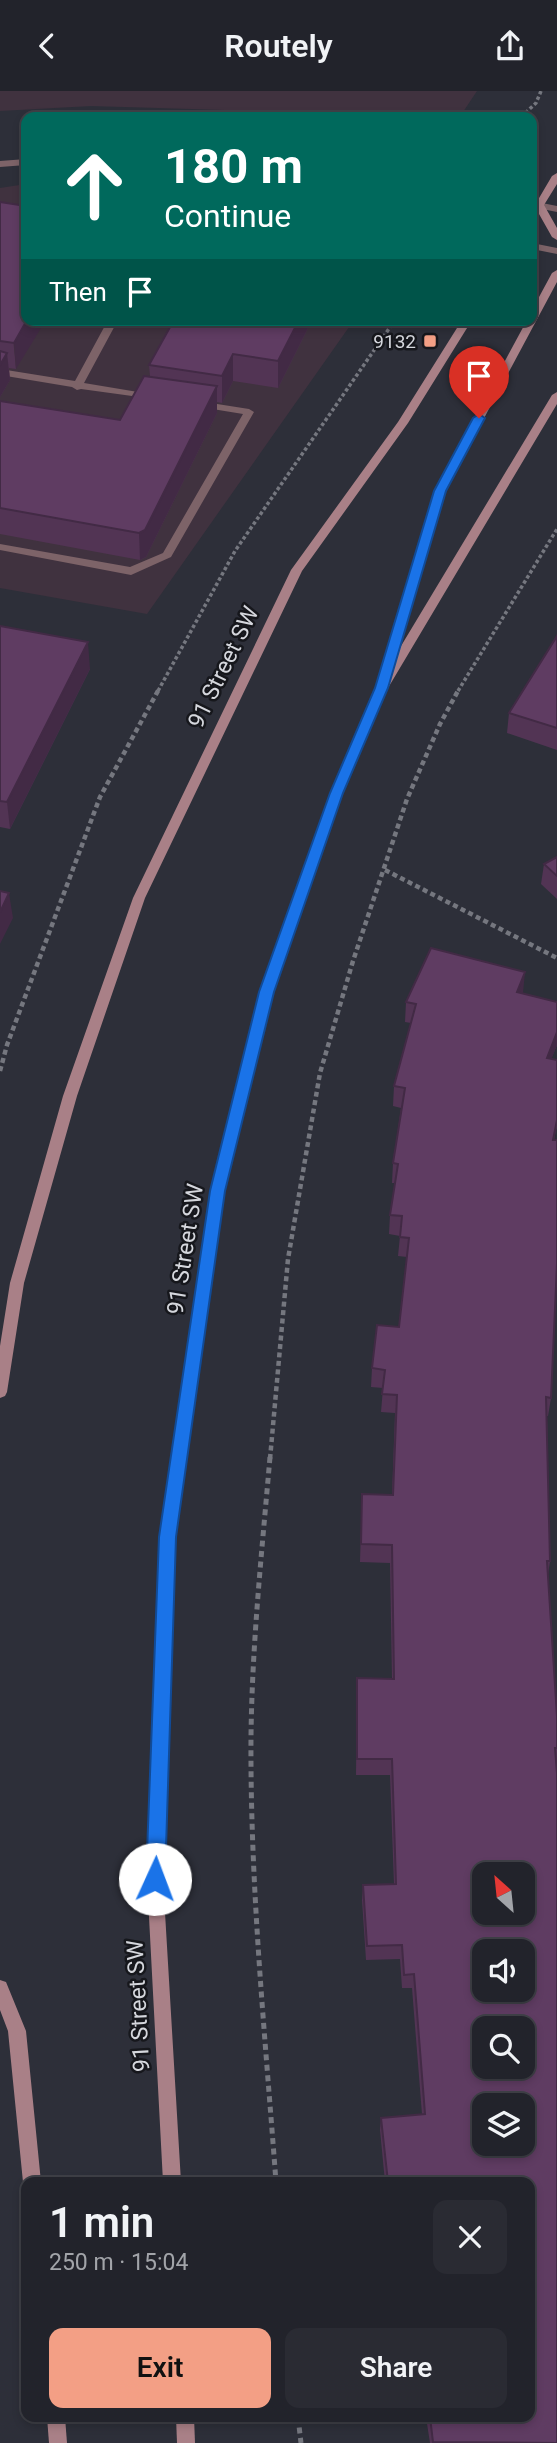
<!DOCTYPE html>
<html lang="en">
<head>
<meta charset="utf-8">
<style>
  :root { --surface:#22232b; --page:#2a2b33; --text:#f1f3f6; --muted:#a2a4a9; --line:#3f4047; --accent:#f39f85 }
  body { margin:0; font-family:Roboto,sans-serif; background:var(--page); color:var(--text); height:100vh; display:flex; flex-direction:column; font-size:26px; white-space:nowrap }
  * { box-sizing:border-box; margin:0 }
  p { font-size:23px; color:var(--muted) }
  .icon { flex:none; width:38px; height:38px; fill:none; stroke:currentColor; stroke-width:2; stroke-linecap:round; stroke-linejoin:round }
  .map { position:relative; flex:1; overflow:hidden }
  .sheet { position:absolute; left:21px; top:2086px; width:514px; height:245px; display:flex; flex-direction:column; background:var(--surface); border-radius:14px; box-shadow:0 4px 10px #0003,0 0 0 2px var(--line) }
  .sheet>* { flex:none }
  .banner { position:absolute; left:21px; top:21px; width:516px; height:214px; border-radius:14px; box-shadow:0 4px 10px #0003,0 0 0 2px var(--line); background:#00695c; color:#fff; overflow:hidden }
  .needle { width:46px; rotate:333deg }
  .buttons { position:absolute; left:472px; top:1771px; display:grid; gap:14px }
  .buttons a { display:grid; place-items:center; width:63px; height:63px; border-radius:14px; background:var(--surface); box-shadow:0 4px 10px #0003,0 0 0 2px var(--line); font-size:35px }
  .pin { position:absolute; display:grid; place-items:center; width:60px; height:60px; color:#fff; margin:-72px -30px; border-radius:50% 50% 50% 0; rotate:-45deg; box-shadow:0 0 7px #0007 }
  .pin .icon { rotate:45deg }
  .me { position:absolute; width:77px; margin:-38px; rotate:2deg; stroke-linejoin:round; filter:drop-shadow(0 0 5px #0008) }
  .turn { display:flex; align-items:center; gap:24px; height:147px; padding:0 28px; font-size:32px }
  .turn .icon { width:91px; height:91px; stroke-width:2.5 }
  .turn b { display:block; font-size:49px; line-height:60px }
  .then { display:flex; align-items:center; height:66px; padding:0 28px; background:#0003; gap:14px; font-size:26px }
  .round { display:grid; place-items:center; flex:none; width:74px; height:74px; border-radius:14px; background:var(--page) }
  .overview { display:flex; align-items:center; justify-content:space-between; height:119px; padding:0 28px }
  h1 { font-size:42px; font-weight:600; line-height:52px }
  .cta { display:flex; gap:14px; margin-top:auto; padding:14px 28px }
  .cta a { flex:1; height:80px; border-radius:14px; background:var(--accent); color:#111; font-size:28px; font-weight:600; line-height:80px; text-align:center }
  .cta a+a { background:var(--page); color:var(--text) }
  header { display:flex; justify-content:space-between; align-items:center; height:91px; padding:0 28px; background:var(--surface); font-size:32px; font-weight:600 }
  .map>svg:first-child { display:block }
</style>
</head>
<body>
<header><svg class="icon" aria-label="back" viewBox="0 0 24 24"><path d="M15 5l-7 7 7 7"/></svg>Routely<svg class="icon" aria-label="share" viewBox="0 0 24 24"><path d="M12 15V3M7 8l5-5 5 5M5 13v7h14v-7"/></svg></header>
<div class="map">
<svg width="557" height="2352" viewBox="0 0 557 2352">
  <rect width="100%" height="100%" fill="#2d2f39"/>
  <g fill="#40323f">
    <polygon points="0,0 477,0 461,24 453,26 272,26 224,19 91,15 0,20"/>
    <polygon points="26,93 26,229 354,229 147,523 0,497 0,97"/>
  </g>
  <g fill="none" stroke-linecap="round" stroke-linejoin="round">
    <g stroke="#75777f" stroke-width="3.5" stroke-dasharray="3.5 2.5" stroke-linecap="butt">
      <polyline points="521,26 536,12 541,0"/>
      <polyline points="158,600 235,460 395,229"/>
      <polyline points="458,600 557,438"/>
    </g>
    <g stroke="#75777f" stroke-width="4.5" stroke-dasharray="5 3.5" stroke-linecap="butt">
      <polyline points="385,779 557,867"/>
      <polyline points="0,980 7,954 100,706 159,598"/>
      <polyline points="270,1368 288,1168 320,982 353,870 407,708 440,633 459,598"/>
    </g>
    <g stroke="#75777f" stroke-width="5" stroke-dasharray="6 4.5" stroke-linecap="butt">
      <path d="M270,1366C262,1459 252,1553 251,1646C250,1795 265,1943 276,2091"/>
      <polyline points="298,2326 301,2352"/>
    </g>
    <g fill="#7d6368" fill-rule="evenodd">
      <polygon points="108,229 118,229 84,292 150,303 155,306 154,308 81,298 77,299 72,296 0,284 0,278 75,290"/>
      <polygon points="198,310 249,318 254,321 171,466 131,484 0,459 0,453 130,476 163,462 243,323 194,315 194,311"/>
    </g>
    <g fill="#7d6368" fill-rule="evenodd">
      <polygon points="26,68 26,74 0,76 0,70"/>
      <polygon points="532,110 557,115 557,121 532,116"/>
      <polygon points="532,152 557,157 557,163 532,158"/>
    </g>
    <g fill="#a98087" fill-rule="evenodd">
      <polygon points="557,82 557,93 544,114 557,137 557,149 552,146 539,123 535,129 532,130 532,119 552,85"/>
      <polygon points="557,179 557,191 445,400 398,560 552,304 557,301 557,313 388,597 343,702 273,901 225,1100 176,1446 163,1788 181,2091 163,2091 147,1788 160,1446 211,1100 261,901 331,702 376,597 387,579 382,576 435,400 527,229 532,229 532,219 552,182"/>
      <polygon points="462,229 472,229 408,332 302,480 145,807 77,1005 24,1192 7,1301 5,1305 0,1307 0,1255 10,1192 63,1005 133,807 291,479 398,331"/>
      <polygon points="0,1889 6,1891 26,1940 41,2091 26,2091 26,2098 23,2091 8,1940 0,1919"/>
      <polygon points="47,2326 65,2326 67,2352 49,2352"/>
      <polygon points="176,2326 194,2326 195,2352 177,2352"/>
    </g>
  </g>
  <g fill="#523454">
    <polygon points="0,111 16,278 9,277 10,289 0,306"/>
    <polygon points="174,229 312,229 278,297 233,290 222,312 217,311 217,322 146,466 140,469 0,443 0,310 120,329 150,285 149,274"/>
    <polygon points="0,535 90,578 10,738 0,736"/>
    <polygon points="557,545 557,659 507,642 509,622"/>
    <polygon points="557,766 557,808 541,793 544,773"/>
    <polygon points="522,902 557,911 557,954 551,968 557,969 557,1035 554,1049 551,1307 548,1325 547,1325 550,1470 548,1484 557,1625 557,2352 430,2352 426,2326 530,2326 530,2091 385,2091 380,2039 381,2027 422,2023 412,1897 402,1897 400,1868 366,1869 362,1809 363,1794 394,1793 390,1684 356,1684 357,1587 392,1588 390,1472 360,1471 362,1403 392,1404 395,1322 381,1321 383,1297 371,1296 372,1277 399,1236 407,1166 398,1165 400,1145 389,1143 390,1124 395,1092 392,1092 393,1072 401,1017 393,1015 394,995 411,932 405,931 406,911"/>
  </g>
  <g fill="#422a45">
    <polygon points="27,229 46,229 16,278 14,252"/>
    <polygon points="299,229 312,229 278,297 278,270"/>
    <polygon points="7,262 10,289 0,306 0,274"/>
    <polygon points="233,263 233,290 222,312 222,285"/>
    <polygon points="217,295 217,322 146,466 140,469 139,442"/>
    <polygon points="88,551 90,578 10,738 7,711"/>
    <polygon points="9,802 13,827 0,853 0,821"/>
    <polygon points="525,881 523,902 515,922 517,901"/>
    <polygon points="557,941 557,954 544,987 547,967"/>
  </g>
  <g fill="#5f3c62" stroke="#422a45" stroke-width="2" fill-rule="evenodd">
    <polygon points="0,111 26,115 26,229 27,229 14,252 0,250"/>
    <polygon points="174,229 299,229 278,270 233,263 222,285 149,274"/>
    <polygon points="0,260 7,262 0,274"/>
    <polygon points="144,285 217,295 145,439 139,442 0,417 0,310 120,329"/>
    <polygon points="0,535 88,551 7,711 0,710"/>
    <polygon points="557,545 557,637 509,622"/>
    <polygon points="557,766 557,785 544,773"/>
    <polygon points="0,800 9,802 0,821"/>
    <path d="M431,857L525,881L517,901L557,911V941L547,967L557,969V1029L553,1049H557V1173L551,1307L546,1306L550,1470H547L557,1625V1657H555L557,1682V2352L433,2351L430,2326H530V2091H388L381,2027L425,2023L414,1883L404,1884L402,1854L367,1855L363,1794L396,1793L392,1668H357V1587L394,1588L392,1454L361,1453L362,1403L393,1404L397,1304L382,1303L385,1279L372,1277L377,1234L399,1236L409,1147L400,1146L402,1125L390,1124L398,1073L393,1072L405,997L394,995L416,913L406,911ZM485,1783H523V1822H485ZM485,1860H523V1899H485ZM485,1937H523V1976H485ZM485,2014H523V2053H485Z"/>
  </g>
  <polygon fill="#1a73e8" stroke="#114b97" stroke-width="2" points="479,323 485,327 446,400 388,597 343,702 274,901 225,1100 176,1446 165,1788 162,1795 155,1797 149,1795 146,1788 159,1446 210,1100 259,901 330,702 375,597 434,400 473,327"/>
  <rect fill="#f39f85" stroke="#16171c" stroke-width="2.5" x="423" y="243" width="14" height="14" rx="3.5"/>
  <g text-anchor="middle" stroke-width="5" stroke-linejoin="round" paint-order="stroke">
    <g font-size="19" fill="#d5d7dd" stroke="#16171c" text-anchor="end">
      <text x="416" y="257">9132</text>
    </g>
    <g font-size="23" fill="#d5d7dd" stroke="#16171c">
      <text transform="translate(223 576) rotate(-64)" y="8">91 Street SW</text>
      <text transform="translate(185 1158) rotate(-81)" y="8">91 Street SW</text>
      <text transform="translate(138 1915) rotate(-93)" y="8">91 Street SW</text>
    </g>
  </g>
</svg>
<div class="buttons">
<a><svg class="needle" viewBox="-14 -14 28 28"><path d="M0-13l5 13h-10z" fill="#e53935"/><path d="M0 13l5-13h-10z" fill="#a2a4a9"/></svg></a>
<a><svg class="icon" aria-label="sound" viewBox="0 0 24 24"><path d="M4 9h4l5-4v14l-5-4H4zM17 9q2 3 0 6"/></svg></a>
<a><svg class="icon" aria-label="search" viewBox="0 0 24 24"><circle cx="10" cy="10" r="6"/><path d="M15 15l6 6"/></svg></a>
<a><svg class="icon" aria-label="layers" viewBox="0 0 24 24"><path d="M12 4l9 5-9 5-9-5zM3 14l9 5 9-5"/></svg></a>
</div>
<div class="pin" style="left:479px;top:327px;background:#d93025"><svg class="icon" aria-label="arrive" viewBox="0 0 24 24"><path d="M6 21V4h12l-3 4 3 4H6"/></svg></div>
<svg class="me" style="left:155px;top:1788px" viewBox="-20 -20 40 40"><circle r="19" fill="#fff"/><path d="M0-13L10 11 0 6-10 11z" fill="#1a73e8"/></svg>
<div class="banner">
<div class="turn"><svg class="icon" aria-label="ahead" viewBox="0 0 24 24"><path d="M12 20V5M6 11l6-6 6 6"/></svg><div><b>180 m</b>Continue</div></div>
<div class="then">Then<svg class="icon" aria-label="arrive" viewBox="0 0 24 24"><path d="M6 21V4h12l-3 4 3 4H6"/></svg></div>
</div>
<section class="sheet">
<div class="overview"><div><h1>1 min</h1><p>250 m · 15:04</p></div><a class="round"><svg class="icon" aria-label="close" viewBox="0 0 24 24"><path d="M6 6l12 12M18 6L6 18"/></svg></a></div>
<div class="cta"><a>Exit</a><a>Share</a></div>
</section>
</div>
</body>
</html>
